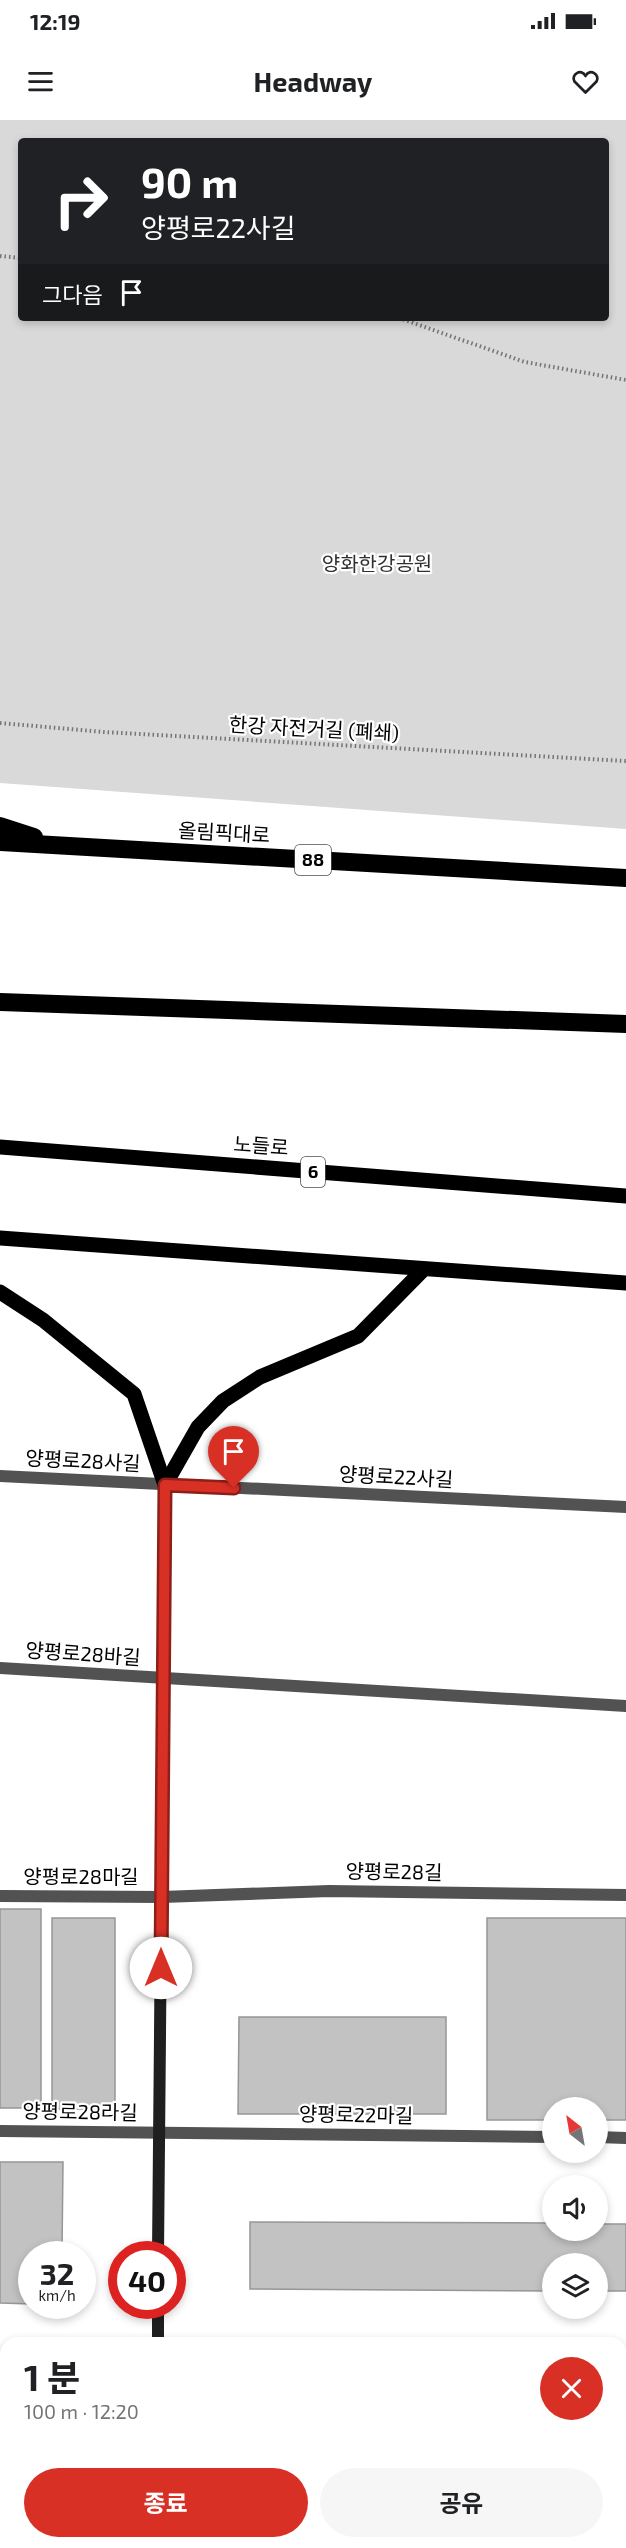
<!DOCTYPE html>
<html lang="ko">
<head>
<meta charset="utf-8">
<style>
  :root { --surface:#fff; --page:#f6f6f6; --text:#202124; --muted:#757577; --accent:#d93025 }
  body { margin:0; font-family:"Exo 2","Noto Sans KR",sans-serif; background:var(--page); color:var(--text); height:100vh; display:flex; flex-direction:column; font-size:22px; white-space:nowrap }
  * { box-sizing:border-box; margin:0 }
  p { font-size:20px; color:var(--muted) }
  .icon { flex:none; width:33px; height:33px; fill:none; stroke:currentColor; stroke-width:2; stroke-linecap:round; stroke-linejoin:round }
  .map { position:relative; flex:1; overflow:hidden }
  .details { position:absolute; left:0px; top:2217px; width:627px; height:212px; display:flex; flex-direction:column; background:var(--surface); border-radius:18px 18px 0 0; box-shadow:0 3px 9px #0003 }
  .details>* { flex:none }
  .top-card { position:absolute; left:18px; top:18px; width:591px; height:183px; border-radius:6px; box-shadow:0 3px 9px #0003; background:#202124; color:#fff; overflow:hidden }
  .needle { width:39px; rotate:329deg }
  .tools { position:absolute; left:542px; top:1977px; display:grid; gap:12px }
  .tools a { display:grid; place-items:center; width:66px; height:66px; border-radius:50%; background:var(--surface); box-shadow:0 3px 9px #0003; font-size:30px }
  .speed { position:absolute; left:18px; top:2121px; display:flex; gap:12px; font-size:30px; font-weight:700; text-align:center }
  .speed>* { display:grid; place-content:center; width:78px; height:78px; border-radius:50%; background:var(--surface); box-shadow:0 3px 9px #0003; line-height:1 }
  .speed small { font-size:15px; font-weight:400 }
  .speed .limit { border:9px solid #d22; background:#fff; color:#111 }
  .pin { position:absolute; display:grid; place-items:center; width:51px; height:51px; color:#fff; margin:-62px -26px; border-radius:50% 50% 50% 0; rotate:-45deg; box-shadow:0 0 6px #0007 }
  .pin .icon { rotate:45deg }
  .me { position:absolute; width:66px; margin:-33px; rotate:0deg; stroke-linejoin:round; filter:drop-shadow(0 0 4px #0008) }
  .turn { display:flex; align-items:center; gap:21px; height:126px; padding:0 24px; font-size:27px }
  .turn .icon { width:78px; height:78px; stroke-width:2.5 }
  .turn b { display:block; font-size:42px; line-height:51px }
  .then { display:flex; align-items:center; height:57px; padding:0 24px; background:#0003; gap:12px; font-size:22px }
  .round { display:grid; place-items:center; flex:none; width:63px; height:63px; border-radius:32px; background:var(--page) }
  .head { display:flex; align-items:center; justify-content:space-between; height:102px; padding:0 24px }
  h1 { font-size:36px; font-weight:700; line-height:45px }
  .button { display:flex; gap:12px; margin-top:auto; padding:12px 24px }
  .button a { flex:1; height:69px; border-radius:36px; background:var(--accent); color:#fff; font-size:24px; font-weight:700; line-height:69px; text-align:center }
  .button a+a { background:var(--page); color:var(--text) }
  .status { display:flex; justify-content:space-between; align-items:center; height:42px; padding:0 30px; background:var(--surface); direction:ltr }
  .status svg { height:16px; fill:currentColor }
  header { display:flex; justify-content:space-between; align-items:center; height:78px; padding:0 24px; background:var(--surface); font-size:27px; font-weight:700 }
  .map>svg:first-child { display:block }
</style>
</head>
<body>
<div class="status"><b>12:19</b><svg viewBox="0 0 49 12"><path d="M0 12V9h3v3zM5 12V6h3v6zM10 12V3h3v9zM15 12V0h3v12zM26 1h20v11H26zM47 4h2v5h-2z"/></svg></div>
<header><svg class="icon" aria-label="menu" viewBox="0 0 24 24"><path d="M4 6h16M4 12h16M4 18h16"/></svg>Headway<svg class="icon" aria-label="heart" viewBox="0 0 24 24"><path d="M12 20l-8-8c-3-5 5-10 8-4 3-6 11-1 8 4z"/></svg></header>
<div class="map">
<svg width="626" height="2428" viewBox="0 0 626 2428">
  <rect width="100%" height="100%" fill="#fff"/>
  <path fill="#d9d9d9" fill-rule="evenodd" d="M0,0H626V709L0,663ZM21,21H606V198H21Z"/>
  <g fill="#c2c2c2" stroke="#969696" stroke-width="1.5">
    <rect x="0" y="1789" width="41" height="199"/>
    <rect x="52" y="1798" width="63" height="191"/>
    <polygon points="487,1798 626,1798 626,2000 597,2000 597,1988 552,1988 552,2000 487,2000"/>
    <polygon points="239,1897 446,1897 446,1994 238,1994"/>
    <polygon points="0,2042 63,2042 62,2134 32,2134 32,2184 0,2183"/>
    <polygon points="250,2102 552,2103 552,2110 597,2110 597,2104 626,2104 626,2171 597,2171 597,2144 552,2144 552,2171 250,2169"/>
    <polygon points="5,2411 6,2422 87,2422 87,2428 5,2428"/>
    <polygon points="583,2424 583,2428 397,2428"/>
  </g>
  <g fill="none" stroke-linecap="round" stroke-linejoin="round">
    <g stroke="#747474" stroke-width="4" stroke-dasharray="1.5 3" stroke-linecap="butt">
      <polyline points="0,136 21,138"/>
      <polyline points="399,198 525,242 626,260"/>
      <polyline points="0,603 104,612 626,641"/>
    </g>
    <g stroke="#525252" stroke-width="12">
      <polyline points="0,1356 626,1387"/>
      <polyline points="0,1548 626,1586"/>
      <polyline points="0,1776 162,1777 329,1771 626,1775"/>
      <polyline points="0,2011 552,2017"/>
      <polyline points="597,2017 626,2018"/>
      <polyline points="0,2242 6,2242"/>
      <polyline points="621,2250 626,2250"/>
    </g>
    <g stroke="#1f1f1f" stroke-width="12">
      <polyline points="158,2134 165,1365"/>
      <polyline points="158,2223 158,2186"/>
      <polyline points="156,2428 156,2422"/>
    </g>
    <g stroke="#000" stroke-width="15">
      <polyline points="0,1027 626,1076"/>
      <polyline points="0,1118 626,1163"/>
      <polyline points="0,1172 43,1200 134,1274 165,1365"/>
      <polyline points="165,1365 198,1307 223,1281 260,1257 358,1216 424,1149"/>
    </g>
    <g stroke="#000" stroke-width="18">
      <polyline points="0,706 34,717"/>
      <polyline points="0,722 626,758"/>
      <polyline points="0,882 626,904"/>
    </g>
  </g>
  <g fill="none" stroke-linecap="round" stroke-linejoin="round">
    <defs>
      <polyline id="route" points="161,1848 165,1365 234,1368"/>
    </defs>
    <use href="#route" stroke="#8d1f18" stroke-width="15"/>
    <use href="#route" stroke="#d93025" stroke-width="10"/>
  </g>
  <g text-anchor="middle" stroke-width="4.5" stroke-linejoin="round" paint-order="stroke">
    <g fill="#fff" stroke="#4c4c4c" stroke-width="1.5">
      <rect x="295" y="725" width="36" height="30" rx="4.5"/>
      <rect x="301" y="1037" width="24" height="30" rx="4.5"/>
    </g>
    <g font-size="18" font-weight="bold" fill="#000">
      <text x="313" y="746">88</text>
      <text x="313" y="1058">6</text>
    </g>
    <g font-size="20" fill="#303030" stroke="#fff">
      <text x="377" y="451">양화한강공원</text>
    </g>
    <g font-size="20" fill="#000" stroke="#fff">
      <text transform="translate(314 609) rotate(3)" y="7">한강 자전거길 (폐쇄)</text>
      <text transform="translate(224 713) rotate(3)" y="7">올림픽대로</text>
      <text transform="translate(261 1026) rotate(4)" y="7">노들로</text>
      <text transform="translate(83 1341) rotate(3)" y="7">양평로28사길</text>
      <text transform="translate(396 1357) rotate(3)" y="7">양평로22사길</text>
      <text transform="translate(83 1534) rotate(4)" y="7">양평로28바길</text>
      <text transform="translate(394 1752) rotate(1)" y="7">양평로28길</text>
      <text x="81" y="1764">양평로28마길</text>
      <text transform="translate(80 1992) rotate(1)" y="7">양평로28라길</text>
      <text transform="translate(356 1995) rotate(1)" y="7">양평로22마길</text>
    </g>
  </g>
</svg>
<div class="tools">
<a><svg class="needle" viewBox="-14 -14 28 28"><path d="M0-13l5 13h-10z" fill="#e53935"/><path d="M0 13l5-13h-10z" fill="#757577"/></svg></a>
<a><svg class="icon" aria-label="sound" viewBox="0 0 24 24"><path d="M4 9h4l5-4v14l-5-4H4zM17 9q2 3 0 6"/></svg></a>
<a><svg class="icon" aria-label="layers" viewBox="0 0 24 24"><path d="M12 4l9 5-9 5-9-5zM3 14l9 5 9-5"/></svg></a>
</div>
<div class="speed"><div>32<small>km/h</small></div><div class="limit">40</div></div>
<div class="pin" style="left:234px;top:1368px;background:#d93025"><svg class="icon" aria-label="arrive" viewBox="0 0 24 24"><path d="M6 21V4h12l-3 4 3 4H6"/></svg></div>
<svg class="me" style="left:161px;top:1848px" viewBox="-20 -20 40 40"><circle r="19" fill="#fff"/><path d="M0-13L10 11 0 6-10 11z" fill="#d93025"/></svg>
<div class="top-card">
<div class="turn"><svg class="icon" aria-label="right" viewBox="0 0 24 24"><path d="M7 20v-9h11M14 6l5 5-5 5"/></svg><div><b>90 m</b>양평로22사길</div></div>
<div class="then">그다음<svg class="icon" aria-label="arrive" viewBox="0 0 24 24"><path d="M6 21V4h12l-3 4 3 4H6"/></svg></div>
</div>
<section class="details">
<div class="head"><div><h1>1 분</h1><p>100 m · 12:20</p></div><a class="round" style="background:#d93025;color:#fff"><svg class="icon" aria-label="close" viewBox="0 0 24 24"><path d="M6 6l12 12M18 6L6 18"/></svg></a></div>
<div class="button"><a>종료</a><a>공유</a></div>
</section>
</div>
</body>
</html>
